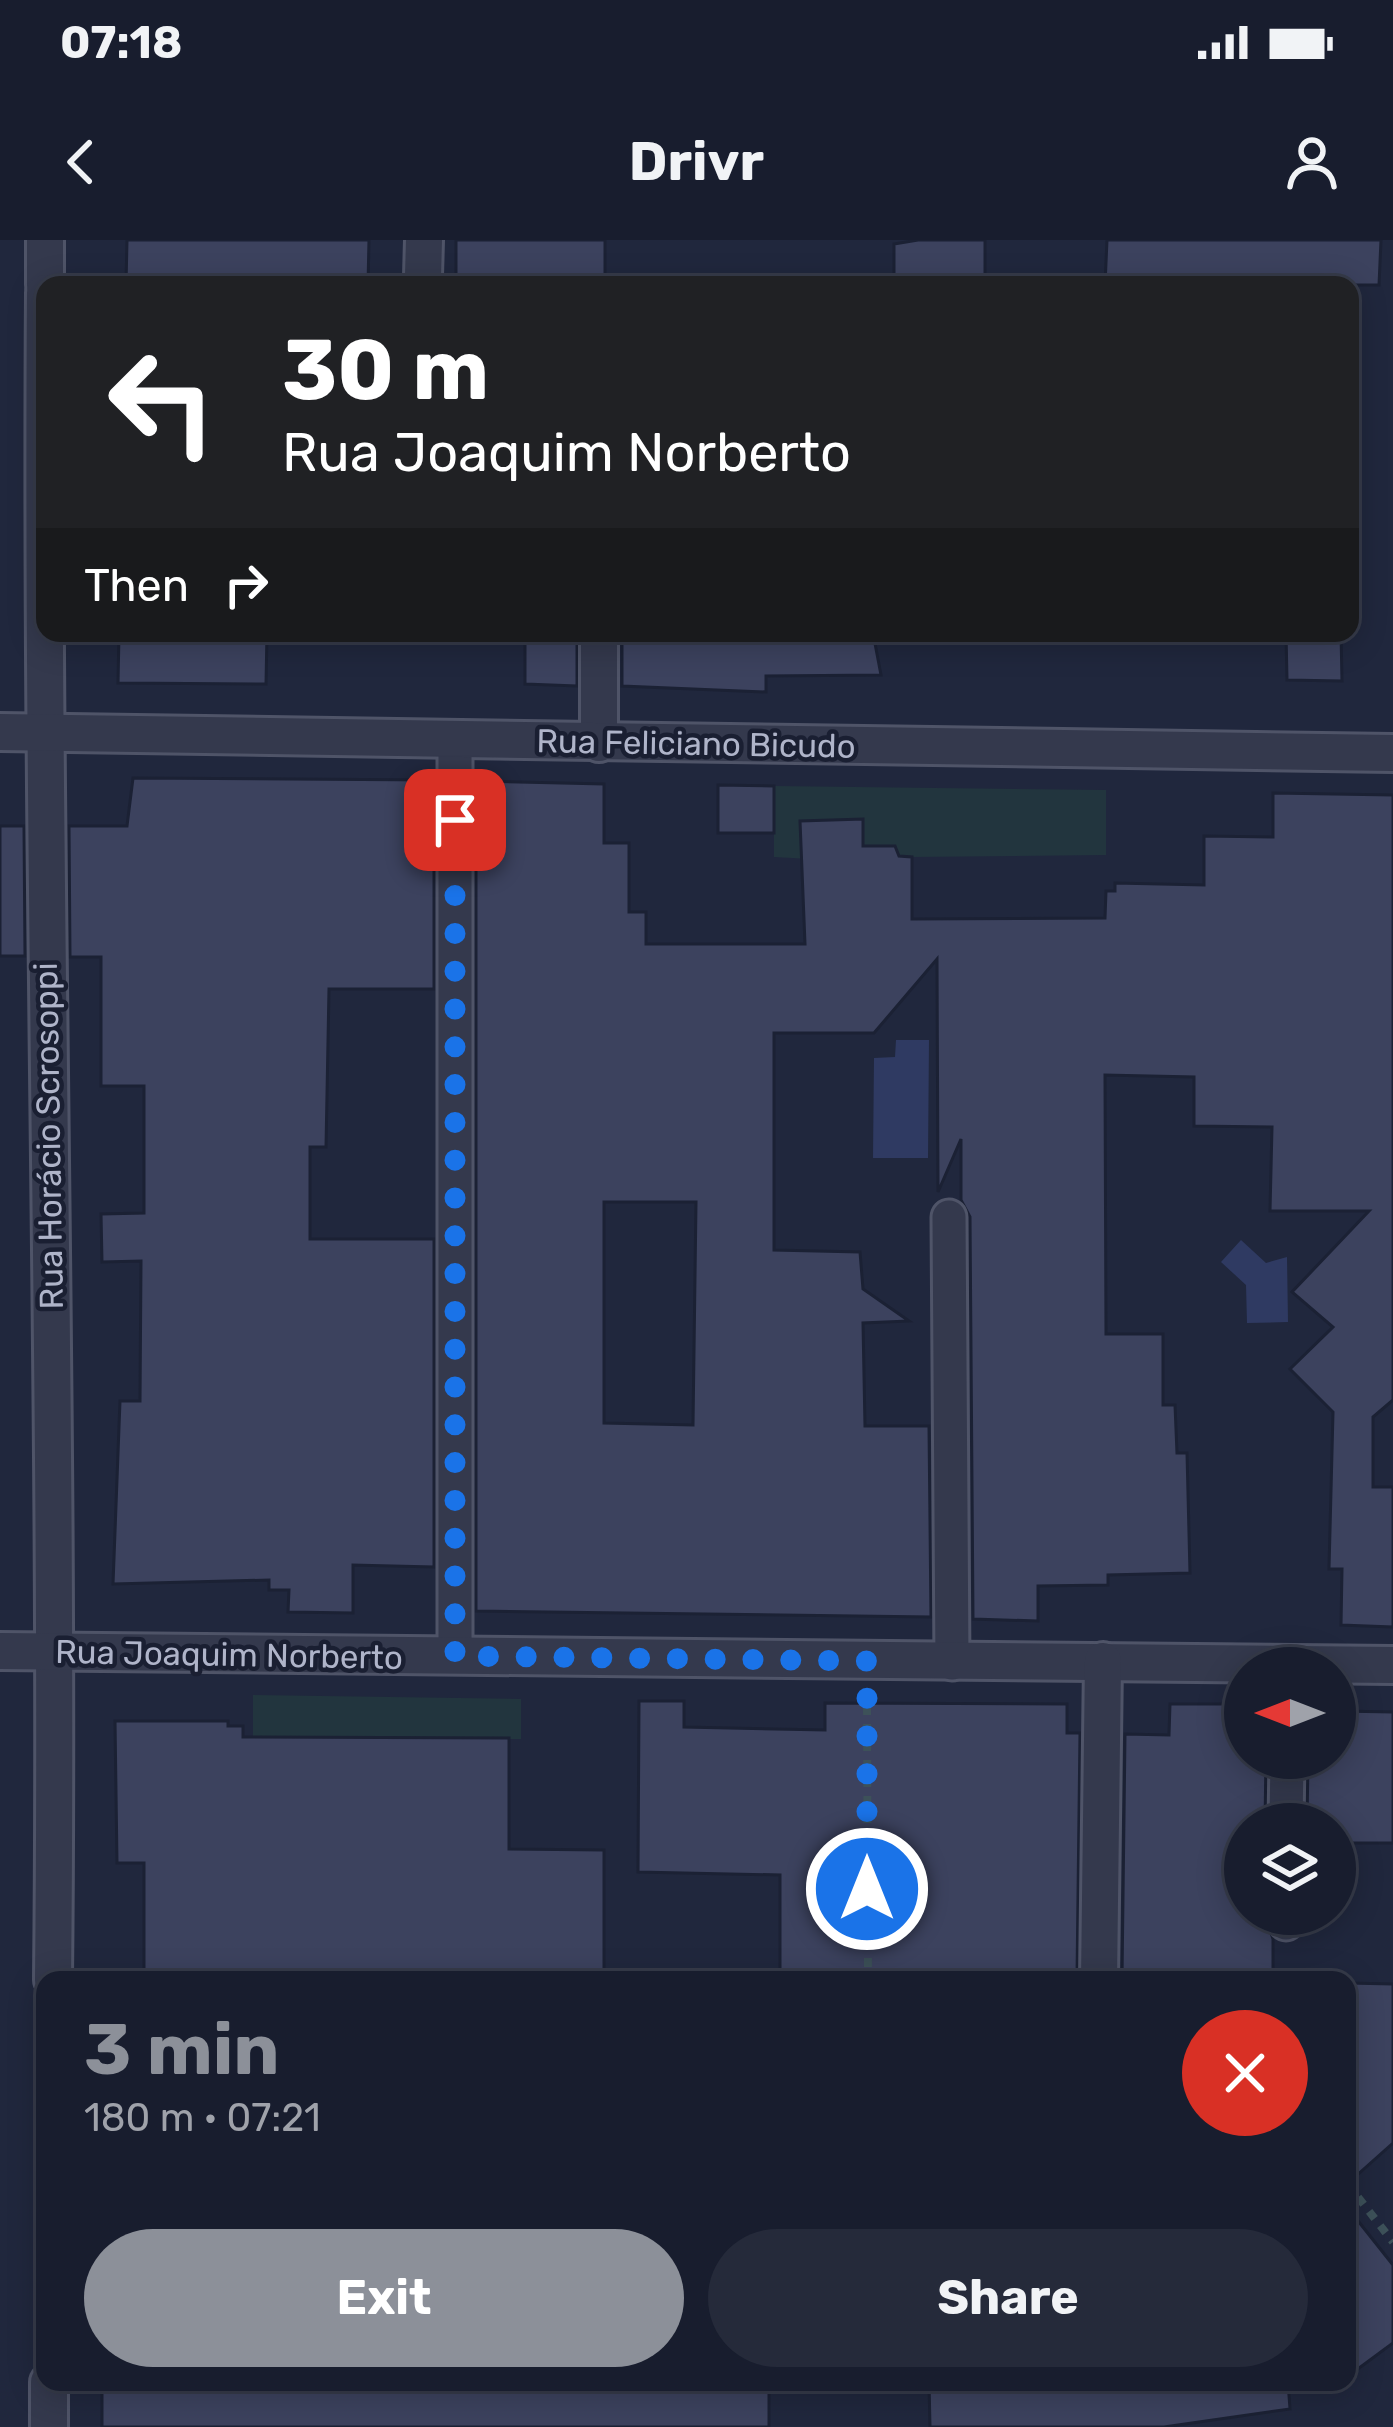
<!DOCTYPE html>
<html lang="en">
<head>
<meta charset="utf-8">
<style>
  :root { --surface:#181d2e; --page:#252a3a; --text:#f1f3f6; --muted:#9fa2aa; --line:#363b4a; --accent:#8c9099 }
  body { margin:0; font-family:Rubik,sans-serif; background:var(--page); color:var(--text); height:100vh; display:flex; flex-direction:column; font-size:45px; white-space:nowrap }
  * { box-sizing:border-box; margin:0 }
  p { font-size:39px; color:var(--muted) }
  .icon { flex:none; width:66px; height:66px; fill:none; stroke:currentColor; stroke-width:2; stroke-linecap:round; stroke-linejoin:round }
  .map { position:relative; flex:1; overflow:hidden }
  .panel { position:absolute; left:36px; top:1731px; width:1320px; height:420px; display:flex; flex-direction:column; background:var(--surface); border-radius:24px; box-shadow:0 6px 30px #0003,0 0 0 3px var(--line) }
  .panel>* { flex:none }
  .hud { position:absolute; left:36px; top:36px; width:1323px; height:366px; border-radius:24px; box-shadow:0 6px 30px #0003,0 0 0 3px var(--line); background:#202124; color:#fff; overflow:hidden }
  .needle { width:78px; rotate:270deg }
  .buttons { position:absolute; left:1224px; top:1407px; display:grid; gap:24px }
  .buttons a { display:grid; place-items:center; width:132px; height:132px; border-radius:50%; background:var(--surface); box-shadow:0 6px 30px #0003,0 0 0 3px var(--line); font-size:60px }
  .pin { position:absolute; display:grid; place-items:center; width:102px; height:102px; color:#fff; margin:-51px; border-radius:24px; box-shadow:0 6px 18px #0006 }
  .me { position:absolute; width:132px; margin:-66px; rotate:0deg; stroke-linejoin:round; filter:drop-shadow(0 0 9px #0008) }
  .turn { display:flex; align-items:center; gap:42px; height:252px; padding:0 48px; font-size:54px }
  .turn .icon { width:156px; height:156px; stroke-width:2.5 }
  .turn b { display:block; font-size:84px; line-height:102px }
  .then { display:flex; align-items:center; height:114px; padding:0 48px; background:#0003; gap:24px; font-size:45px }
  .round { display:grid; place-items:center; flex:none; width:126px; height:126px; border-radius:63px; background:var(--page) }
  .head { display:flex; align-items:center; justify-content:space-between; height:204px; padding:0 48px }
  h1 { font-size:72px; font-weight:700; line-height:90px; color:var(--accent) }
  .button { display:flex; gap:24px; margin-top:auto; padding:24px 48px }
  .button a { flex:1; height:138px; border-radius:72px; background:var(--accent); color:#fff; font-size:48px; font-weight:700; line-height:138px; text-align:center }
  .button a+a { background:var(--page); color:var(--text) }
  .status { display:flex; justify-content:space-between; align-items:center; height:84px; padding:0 60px; background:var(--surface); direction:ltr }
  .status svg { height:33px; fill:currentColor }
  header { display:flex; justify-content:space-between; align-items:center; height:156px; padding:0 48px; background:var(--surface); font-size:54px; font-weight:700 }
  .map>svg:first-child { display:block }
</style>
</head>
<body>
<div class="status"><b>07:18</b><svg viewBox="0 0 49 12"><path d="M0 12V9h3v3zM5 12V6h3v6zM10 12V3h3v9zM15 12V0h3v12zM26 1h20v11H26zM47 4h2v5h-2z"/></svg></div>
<header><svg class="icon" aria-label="back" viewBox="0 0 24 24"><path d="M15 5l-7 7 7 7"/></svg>Drivr<svg class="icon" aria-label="person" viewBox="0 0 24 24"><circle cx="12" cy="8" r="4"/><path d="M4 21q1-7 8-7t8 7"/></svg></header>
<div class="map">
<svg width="1393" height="2187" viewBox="0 0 1393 2187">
  <rect width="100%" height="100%" fill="#20273d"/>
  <g fill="#22353e">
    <polygon points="774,546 1106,550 1106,615 912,617 899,616 894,606 817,606 810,619 774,617"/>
    <polygon points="253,1455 521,1459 521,1499 253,1498"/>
  </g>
  <g fill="#2f3a62">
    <polygon points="896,800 929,800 928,918 873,918 874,818 895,817"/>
    <polygon points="1241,1000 1266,1023 1287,1017 1288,1082 1247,1083 1246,1045 1221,1022"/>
  </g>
  <g fill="#3c425e" stroke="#1b2134" stroke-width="3" fill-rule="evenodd">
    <polygon points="127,0 369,0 368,45 126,45"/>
    <rect x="456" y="0" width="149" height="45"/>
    <polygon points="918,0 985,0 985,45 894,45 894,4"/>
    <polygon points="1107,0 1381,0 1379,45 1105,45"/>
    <polygon points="119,393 267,393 266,444 118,443"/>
    <polygon points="525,393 577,395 577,446 525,444"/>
    <polygon points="656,393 873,393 881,435 766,436 766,452 622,446 622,397 656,398"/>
    <polygon points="1286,393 1341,393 1342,441 1287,440"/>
    <polygon points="133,538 434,540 434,749 329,749 326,907 310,907 310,999 434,999 434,1327 353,1325 353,1373 288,1372 289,1350 269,1350 269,1340 113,1344 120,1161 140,1161 141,1021 102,1022 101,974 144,973 144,846 101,846 101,717 70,717 69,586 127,586"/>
    <path d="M476,541L604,544V603H629V672H646V704H805L800,581L863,579V606H895L899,616L912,617V679L1105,678L1106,651H1115V643L1204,645V596L1273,597V553L1393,555V1160L1373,1177V1247H1393V1387L1341,1385L1342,1329H1329L1333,1172L1290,1129L1333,1087L1292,1052L1369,971H1270L1272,887L1194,886V837L1105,835L1106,1094H1163V1165H1175L1177,1213H1187L1190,1333L1108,1335V1345L1038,1346V1381L973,1379L970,977L961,960V899L938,952L937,719L874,793H774V1010L860,1012L863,1049L909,1081L863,1083L865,1186H929L931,1377L476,1371ZM604,962H696L693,1185L604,1183Z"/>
    <polygon points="718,545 774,546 774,593 718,593"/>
    <polygon points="0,586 24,586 25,716 0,716"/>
    <polygon points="639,1461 684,1461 684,1487 825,1490 825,1463 1067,1464 1067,1493 1080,1493 1077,1738 883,1740 883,1734 780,1732 780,1635 638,1632"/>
    <polygon points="1170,1464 1245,1464 1245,1518 1266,1518 1265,1584 1245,1584 1245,1674 1265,1674 1273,1699 1273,1740 1122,1738 1125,1494 1169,1495"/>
    <polygon points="1339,1471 1393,1472 1393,1603 1335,1603 1335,1584 1307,1584 1308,1518 1335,1518"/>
    <polygon points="115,1481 228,1481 228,1486 243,1486 243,1497 509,1498 509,1609 604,1610 604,1740 144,1740 144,1623 117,1623"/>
    <polygon points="1347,1743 1393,1744 1393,1903 1347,1944"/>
    <polygon points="1347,1967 1393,2025 1393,2103 1347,2137"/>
    <rect x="102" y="2142" width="667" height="45"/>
    <polygon points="929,2142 1288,2142 1290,2169 1164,2187 930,2187"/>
  </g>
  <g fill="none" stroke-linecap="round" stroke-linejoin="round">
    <defs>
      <g id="service">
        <polyline points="455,498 455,1416"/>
        <polyline points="949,977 952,1423"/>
        <polyline points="1286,1584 1287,1518"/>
        <polyline points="1286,1674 1286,1683"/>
      </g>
      <g id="minor">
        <polyline points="423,36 424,0"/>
        <polyline points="45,45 45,0"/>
        <path d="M45,53C41,615 59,1178 53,1740"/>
        <polyline points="599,393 599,503"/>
        <polyline points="0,492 1393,513"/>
        <polyline points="0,1411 1393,1425"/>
        <polyline points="1099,1740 1103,1421"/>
        <polyline points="49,2187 49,2142"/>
      </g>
    </defs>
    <use href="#service" stroke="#4f5468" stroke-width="39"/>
    <use href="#minor" stroke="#4f5468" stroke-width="42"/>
    <g stroke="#3d5159" stroke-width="8" stroke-dasharray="9 9" stroke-linecap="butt">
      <polyline points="867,1466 868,1740"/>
      <polyline points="1347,1943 1393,2002"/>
    </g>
    <use href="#service" stroke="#34394d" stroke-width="33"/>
    <use href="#minor" stroke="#34394d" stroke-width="36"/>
  </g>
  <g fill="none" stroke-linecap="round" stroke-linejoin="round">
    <polyline stroke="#1a73e8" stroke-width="21" stroke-dasharray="0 37.8" points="455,580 455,1416 867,1421 867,1649"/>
  </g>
  <g text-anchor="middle" stroke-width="9" stroke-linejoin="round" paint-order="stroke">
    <g font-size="33" fill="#afb4c9" stroke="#1a1f32">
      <text transform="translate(696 503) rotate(1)" y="12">Rua Feliciano Bicudo</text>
      <text transform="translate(48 896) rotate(-91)" y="12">Rua Horácio Scrosoppi</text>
      <text transform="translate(229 1414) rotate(1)" y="12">Rua Joaquim Norberto</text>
    </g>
  </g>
</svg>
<div class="buttons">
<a><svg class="needle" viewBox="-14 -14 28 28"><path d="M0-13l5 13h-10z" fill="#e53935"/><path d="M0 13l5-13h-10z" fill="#9fa2aa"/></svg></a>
<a><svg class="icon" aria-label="layers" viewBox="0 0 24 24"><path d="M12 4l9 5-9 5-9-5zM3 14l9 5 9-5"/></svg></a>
</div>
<div class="pin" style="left:455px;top:580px;background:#d93025"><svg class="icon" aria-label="arrive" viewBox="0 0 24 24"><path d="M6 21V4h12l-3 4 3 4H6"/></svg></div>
<svg class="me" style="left:867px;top:1649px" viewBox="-20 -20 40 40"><circle r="17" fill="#1a73e8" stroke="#fff" stroke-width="3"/><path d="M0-11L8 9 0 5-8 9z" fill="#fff"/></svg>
<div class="hud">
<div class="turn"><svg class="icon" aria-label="left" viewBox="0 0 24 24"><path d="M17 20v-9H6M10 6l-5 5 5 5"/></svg><div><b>30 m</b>Rua Joaquim Norberto</div></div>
<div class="then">Then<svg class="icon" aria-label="right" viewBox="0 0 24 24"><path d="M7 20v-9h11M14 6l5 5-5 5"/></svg></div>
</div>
<section class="panel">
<div class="head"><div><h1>3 min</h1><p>180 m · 07:21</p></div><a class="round" style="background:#d93025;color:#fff"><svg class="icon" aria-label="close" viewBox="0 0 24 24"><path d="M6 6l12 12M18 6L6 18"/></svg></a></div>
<div class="button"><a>Exit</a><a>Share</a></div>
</section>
</div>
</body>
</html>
